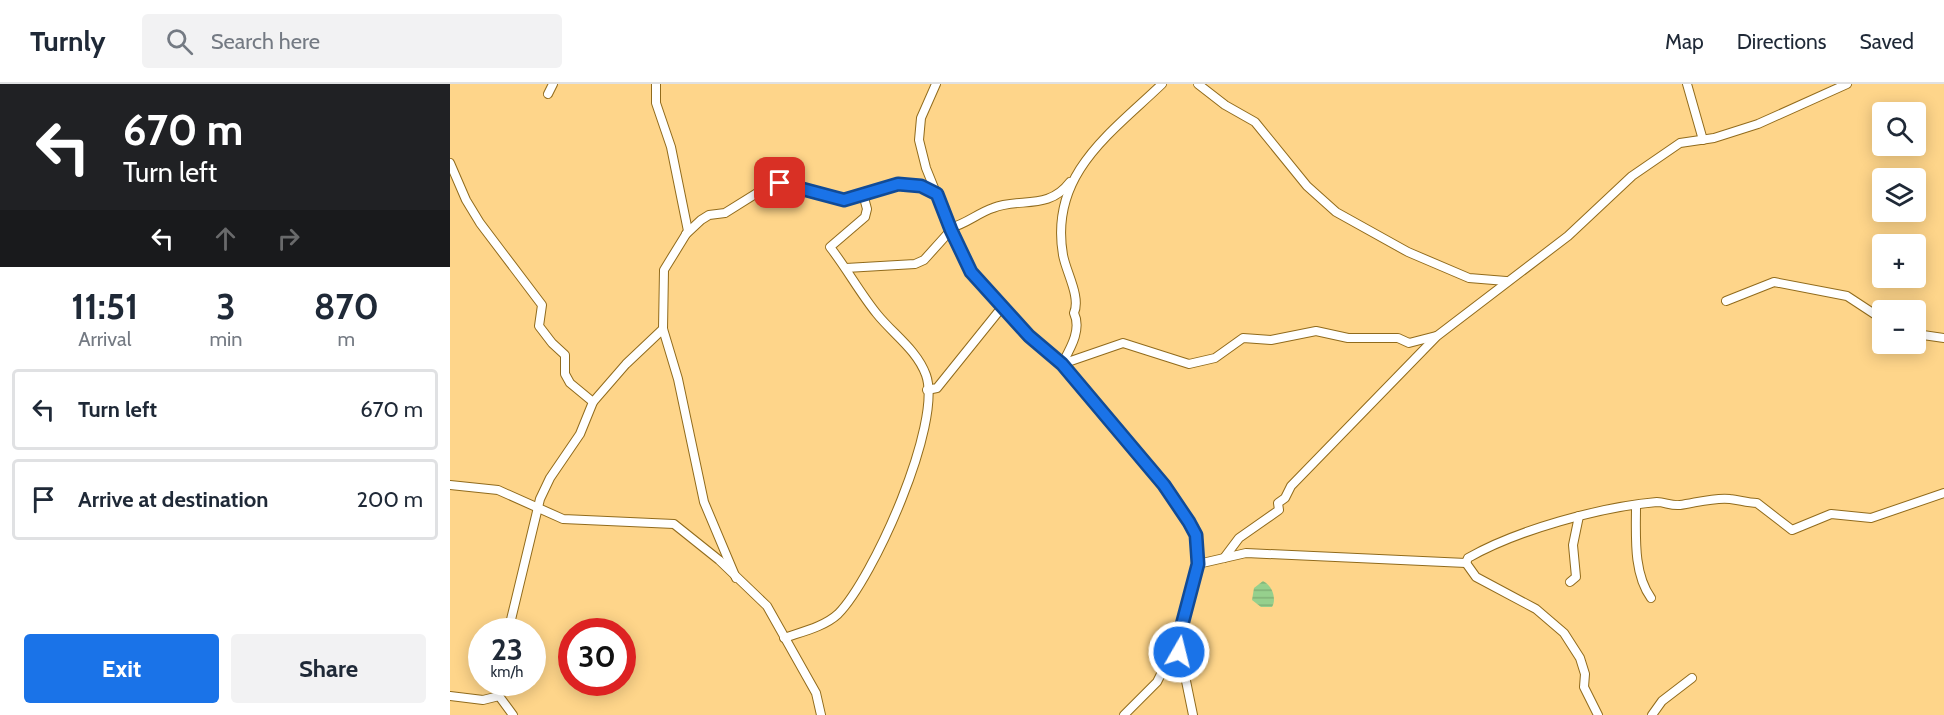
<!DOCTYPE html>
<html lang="en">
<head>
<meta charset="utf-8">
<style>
  :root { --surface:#fff; --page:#f2f2f3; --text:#1f2937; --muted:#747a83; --line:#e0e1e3; --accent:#1a73e8 }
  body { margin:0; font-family:Cabin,sans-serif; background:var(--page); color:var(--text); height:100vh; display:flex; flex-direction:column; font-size:22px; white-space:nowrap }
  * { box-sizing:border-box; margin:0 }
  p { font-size:20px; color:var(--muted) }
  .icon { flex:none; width:33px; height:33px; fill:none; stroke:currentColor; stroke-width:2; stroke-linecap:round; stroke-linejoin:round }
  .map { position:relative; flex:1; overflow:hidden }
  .details { display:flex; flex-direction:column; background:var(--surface); width:450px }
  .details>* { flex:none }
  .guide { background:#202124; color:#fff; overflow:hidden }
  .fabs { position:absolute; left:1422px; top:18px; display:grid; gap:12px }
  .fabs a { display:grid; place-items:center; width:54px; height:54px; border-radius:6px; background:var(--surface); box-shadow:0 3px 15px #0003; font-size:30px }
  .speed { position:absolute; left:18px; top:534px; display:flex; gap:12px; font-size:30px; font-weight:700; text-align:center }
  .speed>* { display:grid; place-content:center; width:78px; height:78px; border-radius:50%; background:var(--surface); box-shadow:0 3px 15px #0003; line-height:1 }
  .speed small { font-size:15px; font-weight:400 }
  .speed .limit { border:9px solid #d22; background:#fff; color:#111 }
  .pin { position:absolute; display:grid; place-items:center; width:51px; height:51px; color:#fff; margin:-26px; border-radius:12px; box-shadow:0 3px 9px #0006 }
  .me { position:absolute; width:66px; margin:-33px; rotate:8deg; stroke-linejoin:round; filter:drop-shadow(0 0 4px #0008) }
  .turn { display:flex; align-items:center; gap:21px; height:126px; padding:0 24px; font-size:27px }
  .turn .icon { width:78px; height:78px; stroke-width:2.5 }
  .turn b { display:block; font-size:42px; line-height:51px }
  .lanes { display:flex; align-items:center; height:57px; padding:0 24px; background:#0003; justify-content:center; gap:30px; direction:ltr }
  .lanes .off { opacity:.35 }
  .eta { display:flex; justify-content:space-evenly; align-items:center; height:102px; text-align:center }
  .eta b { font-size:36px; font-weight:700; line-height:42px }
  .cta { display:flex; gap:12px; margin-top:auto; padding:12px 24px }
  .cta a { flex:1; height:69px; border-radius:6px; background:var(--accent); color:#fff; font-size:24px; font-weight:700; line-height:69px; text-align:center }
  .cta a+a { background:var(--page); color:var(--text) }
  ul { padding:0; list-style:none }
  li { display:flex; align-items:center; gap:18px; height:81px; margin:0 12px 9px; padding:0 12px; border:3px solid var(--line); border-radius:6px }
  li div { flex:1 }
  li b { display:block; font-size:22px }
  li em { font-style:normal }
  header { display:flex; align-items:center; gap:36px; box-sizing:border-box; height:84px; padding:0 30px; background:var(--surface); border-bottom:2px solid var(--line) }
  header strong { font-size:28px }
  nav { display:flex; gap:33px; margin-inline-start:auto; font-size:21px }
  .search { width:420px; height:54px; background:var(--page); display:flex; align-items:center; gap:15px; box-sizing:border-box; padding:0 21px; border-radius:6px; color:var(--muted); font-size:22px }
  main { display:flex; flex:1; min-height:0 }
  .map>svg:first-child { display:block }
</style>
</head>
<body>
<header>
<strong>Turnly</strong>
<div class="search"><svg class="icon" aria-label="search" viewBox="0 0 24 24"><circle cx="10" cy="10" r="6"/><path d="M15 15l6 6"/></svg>Search here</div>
<nav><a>Map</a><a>Directions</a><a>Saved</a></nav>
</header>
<main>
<section class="details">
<div class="guide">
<div class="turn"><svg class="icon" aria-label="left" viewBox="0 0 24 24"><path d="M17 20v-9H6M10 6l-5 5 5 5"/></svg><div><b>670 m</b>Turn left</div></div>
<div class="lanes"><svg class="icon" aria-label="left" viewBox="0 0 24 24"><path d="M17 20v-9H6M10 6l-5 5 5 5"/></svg><svg class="icon off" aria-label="ahead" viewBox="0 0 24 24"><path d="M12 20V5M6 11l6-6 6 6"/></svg><svg class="icon off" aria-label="right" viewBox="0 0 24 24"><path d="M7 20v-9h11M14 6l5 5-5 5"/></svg></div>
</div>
<div class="eta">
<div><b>11:51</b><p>Arrival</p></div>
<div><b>3</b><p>min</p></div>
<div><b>870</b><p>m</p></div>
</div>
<ul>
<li><svg class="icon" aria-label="left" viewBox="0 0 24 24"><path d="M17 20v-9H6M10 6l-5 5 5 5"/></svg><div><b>Turn left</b></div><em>670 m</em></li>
<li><svg class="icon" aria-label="arrive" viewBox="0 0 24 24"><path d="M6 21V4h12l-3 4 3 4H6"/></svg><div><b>Arrive at destination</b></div><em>200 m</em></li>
</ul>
<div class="cta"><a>Exit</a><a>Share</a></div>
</section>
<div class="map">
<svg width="1494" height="631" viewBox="0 0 1494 631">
  <defs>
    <pattern id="water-rules" width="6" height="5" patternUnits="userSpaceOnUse" patternTransform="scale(1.5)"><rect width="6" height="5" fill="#96d08d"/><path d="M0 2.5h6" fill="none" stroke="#81b278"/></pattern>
  </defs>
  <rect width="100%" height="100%" fill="#fed58a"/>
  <path fill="url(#water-rules)" d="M813,497C822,501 827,515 822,523H811L802,516L804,504Z"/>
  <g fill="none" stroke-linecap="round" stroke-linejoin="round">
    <defs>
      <g id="minor">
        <polyline points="206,0 206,19 221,63 238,147 214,186 213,245 228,295 254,418 286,494"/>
        <polyline points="486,0 471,34 469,56 476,84 501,146 521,188 579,252 612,280 682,362 734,429 746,451 748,480 728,556 707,598 674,631"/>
        <polyline points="748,0 775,21 805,38 857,102 886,128 958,168 1019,194 1056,197"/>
        <polyline points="1237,0 1253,56"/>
        <polyline points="98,10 103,0"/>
        <polyline points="0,79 16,116 30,139 92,221 89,242 102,259 115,271 115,290 120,299 143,318"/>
        <path d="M500,144C516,140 528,129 543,124C570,113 598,127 620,98"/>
        <polyline points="236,150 251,136 259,131 275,129 323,99 394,116 448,100 471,102 487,109"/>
        <polyline points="396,184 465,180 474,176 501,146"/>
        <polyline points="1276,217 1324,198 1397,212 1432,235"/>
        <polyline points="1466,250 1494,254"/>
        <polyline points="612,280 673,259 739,280 765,274 793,254 821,256 866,247 898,254 948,254 959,259 986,252"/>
        <path d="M612,280C620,265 632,246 624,229C631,213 616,188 613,171C599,90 661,49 712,0"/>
        <polyline points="477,306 487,304 553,222"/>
        <polyline points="0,401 48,406 113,435 224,440 269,476 317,522 366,609 371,631"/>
        <path d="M1186,422C1186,452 1183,489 1201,514"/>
        <polyline points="774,474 789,454 829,426 828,419 835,414 841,402 987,252 1118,152 1182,92 1230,59 1264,54 1308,40 1397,0"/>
        <polyline points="1016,479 1026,493 1086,525 1114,549 1130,574 1135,590 1134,603 1148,631"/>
        <path d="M748,480L796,469L1016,479L1018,474C1067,446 1150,423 1207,418C1215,418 1221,422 1230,421C1245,419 1265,413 1280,415C1290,416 1297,419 1307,419L1342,446L1381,430L1421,434L1494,409"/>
        <polyline points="1120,498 1126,493 1123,461 1129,432"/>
        <polyline points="58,548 90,415 100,394 130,350 143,318 176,280 213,245"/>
        <path d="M334,554C351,548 374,543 388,530C423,495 493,339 476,291C467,266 443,250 427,230C410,209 397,185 380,163L415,133L417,125L413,110"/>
        <polyline points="728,558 743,631"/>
        <polyline points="48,598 49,612 63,631"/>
        <polyline points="0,612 33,616 49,612"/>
        <polyline points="1202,631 1212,617 1242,594"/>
      </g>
    </defs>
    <use href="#minor" stroke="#916b1c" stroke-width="10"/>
    <use href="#minor" stroke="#fff" stroke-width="8"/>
  </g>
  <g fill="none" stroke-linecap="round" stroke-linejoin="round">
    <defs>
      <polyline id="route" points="330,99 394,116 448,100 471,102 487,110 501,146 521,188 579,252 612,280 714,401 739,438 746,451 748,480 728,556 729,568"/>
    </defs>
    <use href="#route" stroke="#114b97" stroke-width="15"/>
    <use href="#route" stroke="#1a73e8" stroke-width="10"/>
  </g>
</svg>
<div class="fabs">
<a><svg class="icon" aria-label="search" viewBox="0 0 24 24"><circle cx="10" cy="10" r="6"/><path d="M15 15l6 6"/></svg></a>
<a><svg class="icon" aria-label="layers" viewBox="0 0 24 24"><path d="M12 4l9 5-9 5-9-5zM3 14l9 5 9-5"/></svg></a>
<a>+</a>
<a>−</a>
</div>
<div class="speed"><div>23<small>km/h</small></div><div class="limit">30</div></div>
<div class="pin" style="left:330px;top:99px;background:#d93025"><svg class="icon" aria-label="arrive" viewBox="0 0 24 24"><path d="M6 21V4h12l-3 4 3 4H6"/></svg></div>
<svg class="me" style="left:729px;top:568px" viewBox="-20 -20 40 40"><circle r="17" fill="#1a73e8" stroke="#fff" stroke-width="3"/><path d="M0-11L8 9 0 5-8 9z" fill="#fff"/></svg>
</div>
</main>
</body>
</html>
